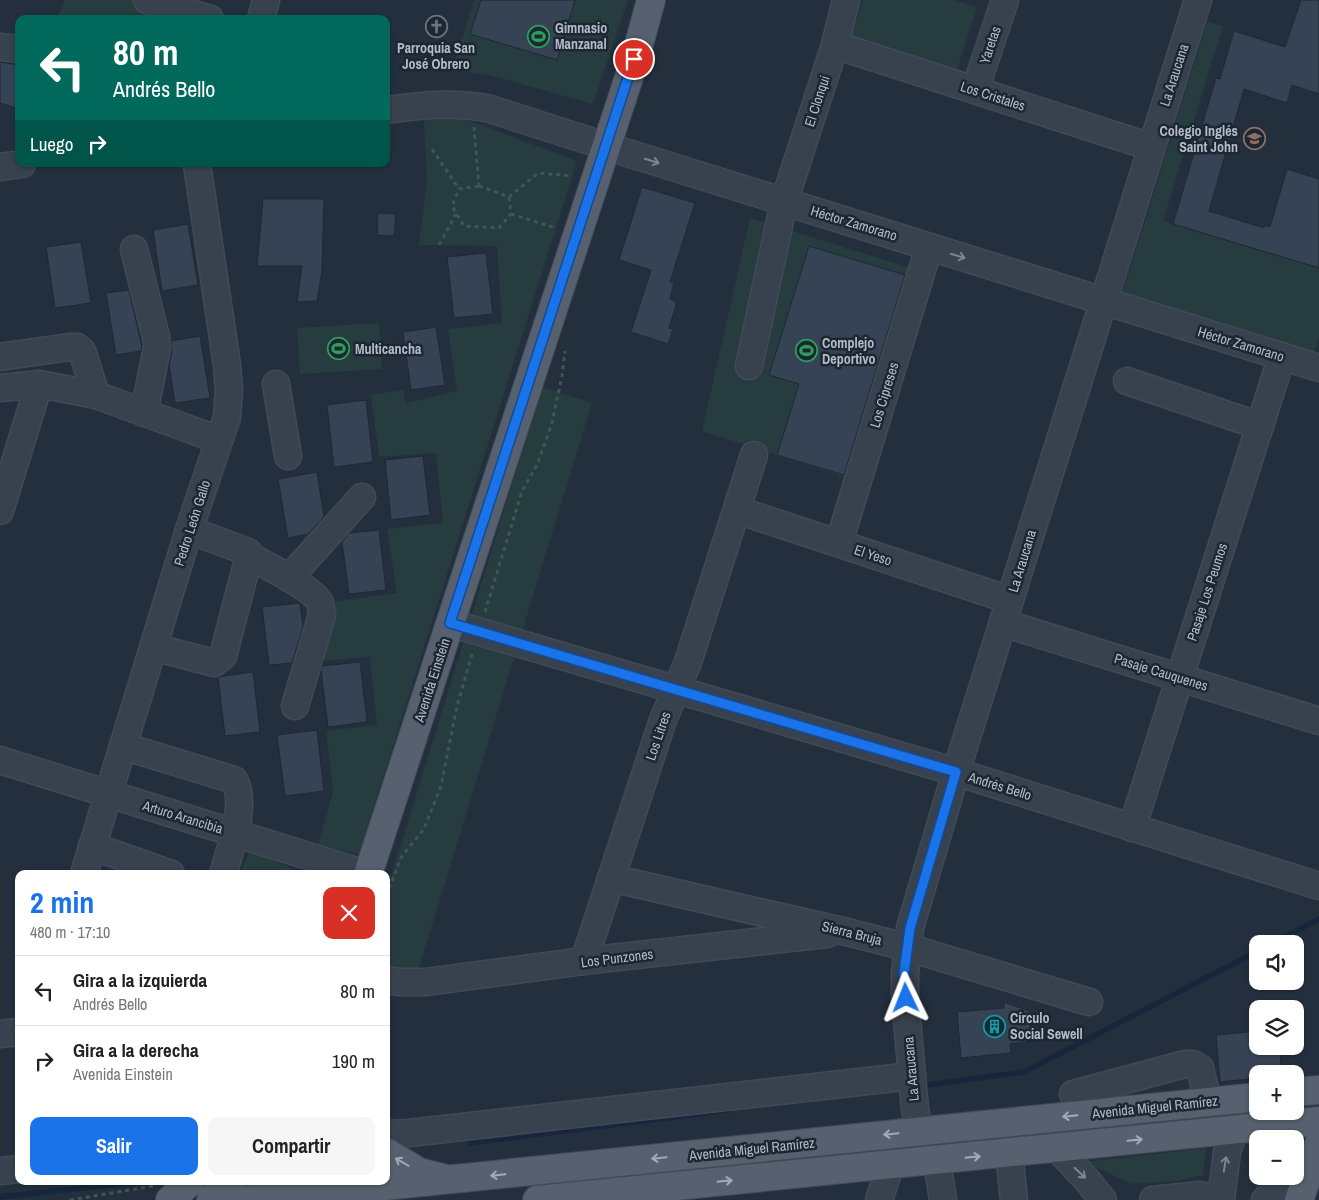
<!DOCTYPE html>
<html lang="es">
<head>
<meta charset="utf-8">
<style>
  :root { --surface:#fff; --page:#f6f6f6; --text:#222; --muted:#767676; --line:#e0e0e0; --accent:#1a73e8 }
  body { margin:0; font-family:"Archivo Narrow",sans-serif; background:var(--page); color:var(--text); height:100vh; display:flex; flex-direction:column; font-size:19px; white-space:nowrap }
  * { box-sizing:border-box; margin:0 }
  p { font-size:16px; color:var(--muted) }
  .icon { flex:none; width:28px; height:28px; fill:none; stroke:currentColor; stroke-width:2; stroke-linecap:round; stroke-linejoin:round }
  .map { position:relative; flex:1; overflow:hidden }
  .side { position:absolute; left:15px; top:870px; width:375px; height:315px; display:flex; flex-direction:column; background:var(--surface); border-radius:10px; box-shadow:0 1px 4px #0004 }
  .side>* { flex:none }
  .banner { position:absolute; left:15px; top:15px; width:375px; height:152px; border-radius:10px; box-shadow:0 1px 4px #0004; background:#00695c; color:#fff; overflow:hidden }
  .controls { position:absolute; left:1249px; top:935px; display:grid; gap:10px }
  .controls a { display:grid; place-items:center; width:55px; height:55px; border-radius:10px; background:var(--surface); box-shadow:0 1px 4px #0004; font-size:25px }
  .pin { position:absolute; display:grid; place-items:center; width:42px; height:42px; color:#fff; margin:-21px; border:2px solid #fff; border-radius:50%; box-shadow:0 1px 5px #0007 }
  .me { position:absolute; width:55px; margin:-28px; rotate:358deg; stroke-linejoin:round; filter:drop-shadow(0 0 4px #0008) }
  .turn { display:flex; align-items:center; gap:18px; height:105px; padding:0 15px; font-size:22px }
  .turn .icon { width:65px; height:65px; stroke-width:2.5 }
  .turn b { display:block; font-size:35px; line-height:42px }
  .then { display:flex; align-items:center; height:48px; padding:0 15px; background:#0003; gap:10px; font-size:19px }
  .round { display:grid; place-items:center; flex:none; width:52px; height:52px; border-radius:10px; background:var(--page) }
  .summary { display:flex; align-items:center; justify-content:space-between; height:85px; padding:0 15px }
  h1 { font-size:30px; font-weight:800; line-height:38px; color:var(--accent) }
  .button { display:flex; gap:10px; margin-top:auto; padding:10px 15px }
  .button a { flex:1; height:58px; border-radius:10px; background:var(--accent); color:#fff; font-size:20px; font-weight:800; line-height:58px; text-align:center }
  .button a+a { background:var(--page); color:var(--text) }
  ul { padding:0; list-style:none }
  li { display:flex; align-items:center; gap:15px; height:70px; padding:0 15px; border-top:1px solid var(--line) }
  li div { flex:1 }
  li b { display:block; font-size:19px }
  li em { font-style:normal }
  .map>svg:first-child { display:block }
</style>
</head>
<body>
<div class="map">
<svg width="1319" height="1200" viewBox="0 0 1319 1200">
  <rect width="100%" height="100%" fill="#242f3e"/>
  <g fill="#263c3f">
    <polygon points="64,0 133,0 155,7 153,13 106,19 58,19"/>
    <polygon points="474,0 628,0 593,104 489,75 452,70"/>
    <polygon points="863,0 954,0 977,7 956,73 851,39"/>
    <polygon points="1207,22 1223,26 1163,221 1319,268 1319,337 1313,358 1122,295"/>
    <polygon points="449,116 473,122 577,161 359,854 318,846 333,791 326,731 377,725 370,657 318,661 317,604 397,593 387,529 443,523 436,453 379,457 371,395 403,390 406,403 457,391 448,329 502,323 497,246 419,245 427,182 424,119"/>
    <polygon points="750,218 917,270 853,480 702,431"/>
    <polygon points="379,323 382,369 300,374 297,328"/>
    <polygon points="542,387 592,403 416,978 386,975 386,893"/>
    <polygon points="250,850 304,874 240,874"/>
    <polygon points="1311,1139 1293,1185 1256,1189 1254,1145 1257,1145 1258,1176 1295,1176 1295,1141"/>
    <polygon points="1206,1148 1203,1175 1178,1181 1132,1184 1085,1162"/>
  </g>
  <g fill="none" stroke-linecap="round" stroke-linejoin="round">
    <g stroke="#17263c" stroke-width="5.5">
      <polyline points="1271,944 1319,919"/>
      <polyline points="920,1086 1024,1072 1258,951"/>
      <polyline points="470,1143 730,1110"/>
      <polyline points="0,1197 148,1181"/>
    </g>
  </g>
  <g fill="#364354" stroke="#1f2835">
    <polygon points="481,0 575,0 557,60 470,34"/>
    <polygon points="1301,0 1319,0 1319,94 1292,85 1287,103 1244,89 1209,211 1264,228 1264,225 1270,227 1287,169 1319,179 1319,268 1173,224 1216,78 1220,79 1234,31 1285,47"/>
    <polygon points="0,62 19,65 19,109 0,103"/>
    <polygon points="642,187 695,203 670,282 674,283 670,299 677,302 669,328 673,329 668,344 631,332 651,270 619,260"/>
    <polygon points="263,199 324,199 322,271 317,301 297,302 302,266 257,266"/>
    <polygon points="378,213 396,214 394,236 377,235"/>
    <polygon points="188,224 198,285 162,291 153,230"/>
    <polygon points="81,242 91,303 55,308 46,247"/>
    <polygon points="809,246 905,275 844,475 777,455 799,384 769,375"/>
    <polygon points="486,253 493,314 454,318 447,257"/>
    <polygon points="129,290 142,347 141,351 116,355 106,293"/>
    <polygon points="436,327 445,385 411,390 403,332"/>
    <polygon points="200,336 210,398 175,403 169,365 172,351 171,341"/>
    <polygon points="366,400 373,462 334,467 327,405"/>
    <polygon points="423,456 430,515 391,520 385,460"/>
    <polygon points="317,472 324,517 308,534 288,538 278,479"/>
    <polygon points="379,530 386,590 349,594 342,542 349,533"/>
    <polygon points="300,603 303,627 292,663 269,665 262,607"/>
    <polygon points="360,662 367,722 328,727 321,670 322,666"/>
    <polygon points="253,672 260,732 225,736 218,677"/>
    <polygon points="317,730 324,791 285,796 277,735"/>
    <polygon points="1004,1002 1029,1011 1032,1041 1010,1044 1011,1053 961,1058 957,1012 1004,1008"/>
    <polygon points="1258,1031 1258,1046 1279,1046 1282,1074 1258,1074 1258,1078 1220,1082 1216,1035"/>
  </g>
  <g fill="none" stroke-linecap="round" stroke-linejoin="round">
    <defs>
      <g id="minor">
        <polyline points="147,0 210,19"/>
        <polyline points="261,19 266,0"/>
        <polyline points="835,45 1151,147"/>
        <polyline points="0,47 19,49"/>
        <polyline points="975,90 1005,0"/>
        <path d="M386,110C422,105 452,102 487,108L618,150L1319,368"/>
        <polyline points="0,167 22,164"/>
        <polyline points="134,249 156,337 157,348 144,413"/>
        <polyline points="0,357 70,347 77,347 82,351 96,395"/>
        <polyline points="749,366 784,202 835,45 846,0"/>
        <polyline points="1127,381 1260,426"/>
        <polyline points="276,384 288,456"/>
        <polyline points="0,388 39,384 96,395 219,440"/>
        <polyline points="737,510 1010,600"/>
        <polyline points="0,511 39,384"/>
        <polyline points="839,543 929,247"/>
        <path d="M249,556C264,564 314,589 320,603C321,606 321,611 322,615L295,706"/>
        <polyline points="289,578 362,497"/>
        <polyline points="450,623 956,772 1319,886"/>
        <polyline points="1003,623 1319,721"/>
        <polyline points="153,647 214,663 223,656 249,556 248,552 189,530"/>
        <path d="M123,746L234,780C248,803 230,849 223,874"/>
        <polyline points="0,760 366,874"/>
        <polyline points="1132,828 1282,356"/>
        <polyline points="92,846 171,874"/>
        <polyline points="84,874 189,530 227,417 229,390 227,365 197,164"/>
        <polyline points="611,878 847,932 906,947 1089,1002"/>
        <polyline points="584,961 663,720 688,662 754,455"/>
        <polyline points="386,980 399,982 426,982 584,961 827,934"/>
        <polyline points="0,1034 19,1032"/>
        <polyline points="1073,1094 1185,1064 1193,1064 1200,1068 1208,1102"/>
        <polyline points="919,1131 915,1109 905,998 905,973 910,928 956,772 1198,0"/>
        <polyline points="386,1134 409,1133 912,1076"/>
        <polyline points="1057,1148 1086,1179 1103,1200"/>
        <polyline points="1009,1153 1014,1200"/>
        <polyline points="937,1161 943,1200"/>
        <polyline points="0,1171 19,1169"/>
        <polyline points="879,1200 891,1164"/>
        <polyline points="1153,1200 1200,1195 1217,1200"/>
        <polyline points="1221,1200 1227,1152 1234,1130"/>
        <polyline points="1265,1200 1278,1196 1301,1194"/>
      </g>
      <g id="major">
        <polyline points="368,874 635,59 651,0"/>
        <polyline points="1295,1092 1319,1090"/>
        <polyline points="386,1152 419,1172 443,1178"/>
        <polyline points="170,1200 191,1181"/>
        <polyline points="211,1200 232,1181"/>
        <polyline points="247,1200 1258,1097"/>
        <polyline points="537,1200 1319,1121"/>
        <polyline points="1299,1200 1319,1144"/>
      </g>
    </defs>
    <use href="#minor" stroke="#414a57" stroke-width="29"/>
    <use href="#major" stroke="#414a57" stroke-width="30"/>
    <g stroke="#3f5557" stroke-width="3" stroke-dasharray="4 4" stroke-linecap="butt">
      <polyline points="474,127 479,186"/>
      <polyline points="432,149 459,189"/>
      <polygon points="479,186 509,197 511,214 499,228 464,226 452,206 459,189"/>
      <polyline points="509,197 538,173 572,176"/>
      <polyline points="511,214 556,228"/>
      <polyline points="439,245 456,214"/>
      <polyline points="485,612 522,491 537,465 552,423 562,376 565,351"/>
      <polyline points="386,896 402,856 424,829 441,786 457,706 473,651"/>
      <polyline points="70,1200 153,1186"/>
    </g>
    <use href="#minor" stroke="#38414e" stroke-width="26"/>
    <use href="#major" stroke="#56606e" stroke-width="28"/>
  </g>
  <defs><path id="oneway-shaft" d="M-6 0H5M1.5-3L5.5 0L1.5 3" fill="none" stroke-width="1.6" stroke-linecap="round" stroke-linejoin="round" transform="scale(1.25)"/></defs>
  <g stroke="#7c8592">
    <use href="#oneway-shaft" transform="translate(652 161) rotate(17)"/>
    <use href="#oneway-shaft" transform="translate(958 256) rotate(17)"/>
    <use href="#oneway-shaft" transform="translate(1225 1164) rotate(-81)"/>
    <use href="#oneway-shaft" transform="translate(1080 1173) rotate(44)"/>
  </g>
  <g stroke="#a1aab7">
    <use href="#oneway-shaft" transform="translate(1070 1116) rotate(174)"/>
    <use href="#oneway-shaft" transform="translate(891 1134) rotate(174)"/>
    <use href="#oneway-shaft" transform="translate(1135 1140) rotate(-6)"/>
    <use href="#oneway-shaft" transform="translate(973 1157) rotate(-6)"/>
    <use href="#oneway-shaft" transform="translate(659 1158) rotate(174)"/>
    <use href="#oneway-shaft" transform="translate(402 1162) rotate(-150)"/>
    <use href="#oneway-shaft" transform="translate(498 1175) rotate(174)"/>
    <use href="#oneway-shaft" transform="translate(725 1181) rotate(-6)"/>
  </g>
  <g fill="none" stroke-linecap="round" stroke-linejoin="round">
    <defs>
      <polyline id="route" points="634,59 450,623 956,772 910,928 904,973 906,998"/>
    </defs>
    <use href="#route" stroke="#114b97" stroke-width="12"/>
    <use href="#route" stroke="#1a73e8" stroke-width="9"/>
  </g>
  <defs>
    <symbol id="church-ring" viewBox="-11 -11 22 22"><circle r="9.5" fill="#1d2633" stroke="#6b7280" stroke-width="1.5"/><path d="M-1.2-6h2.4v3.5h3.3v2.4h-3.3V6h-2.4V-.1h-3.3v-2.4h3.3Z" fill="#6b7280"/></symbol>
    <symbol id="stadium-ring" viewBox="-11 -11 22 22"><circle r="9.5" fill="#1d2633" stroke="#2e9e5b" stroke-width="1.5"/><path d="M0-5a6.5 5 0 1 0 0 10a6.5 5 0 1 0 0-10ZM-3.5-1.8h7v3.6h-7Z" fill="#2e9e5b"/></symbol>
    <symbol id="school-ring" viewBox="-11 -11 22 22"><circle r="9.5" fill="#1d2633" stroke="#8d6e63" stroke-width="1.5"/><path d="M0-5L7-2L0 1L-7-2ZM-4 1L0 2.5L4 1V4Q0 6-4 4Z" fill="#8d6e63"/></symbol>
    <symbol id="building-ring" viewBox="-11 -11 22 22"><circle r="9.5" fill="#1d2633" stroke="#0f9aa8" stroke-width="1.5"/><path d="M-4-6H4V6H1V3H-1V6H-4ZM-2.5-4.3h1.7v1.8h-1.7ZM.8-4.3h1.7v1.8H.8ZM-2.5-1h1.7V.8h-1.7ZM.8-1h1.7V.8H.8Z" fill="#0f9aa8"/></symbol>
  </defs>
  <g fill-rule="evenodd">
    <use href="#church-ring" x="424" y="14" width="25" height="25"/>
    <use href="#stadium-ring" x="526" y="24" width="25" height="25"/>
    <use href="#school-ring" x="1242" y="126" width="25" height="25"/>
    <use href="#stadium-ring" x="326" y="336" width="25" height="25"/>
    <use href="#stadium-ring" x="794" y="338" width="25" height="25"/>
    <use href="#building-ring" x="982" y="1014" width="25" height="25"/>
  </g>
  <g text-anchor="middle" stroke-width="5" stroke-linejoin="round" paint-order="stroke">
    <g font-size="14" font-weight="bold" fill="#b4bcc9" stroke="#1d2633" text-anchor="start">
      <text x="555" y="33">Gimnasio<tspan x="555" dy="16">Manzanal</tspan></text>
      <text x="436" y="53" text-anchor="middle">Parroquia San<tspan x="436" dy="16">José Obrero</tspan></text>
      <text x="1238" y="136" text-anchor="end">Colegio Inglés<tspan x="1238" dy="16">Saint John</tspan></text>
      <text x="822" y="348">Complejo<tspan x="822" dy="16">Deportivo</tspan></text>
      <text x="355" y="354">Multicancha</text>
      <text x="1010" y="1023">Círculo<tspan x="1010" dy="16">Social Sewell</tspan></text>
    </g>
    <g font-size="14" fill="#b4bcc9" stroke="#1d2633">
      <text transform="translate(990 45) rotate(-71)" y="5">Yaretas</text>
      <text transform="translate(1174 75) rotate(-72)" y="5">La Araucana</text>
      <text transform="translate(993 96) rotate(18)" y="5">Los Cristales</text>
      <text transform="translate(817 101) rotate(-72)" y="5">El Clonqui</text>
      <text transform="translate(854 223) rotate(17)" y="5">Héctor Zamorano</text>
      <text transform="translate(1241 344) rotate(17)" y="5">Héctor Zamorano</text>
      <text transform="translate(884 395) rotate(-73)" y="5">Los Cipreses</text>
      <text transform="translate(192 523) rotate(-72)" y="5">Pedro León Gallo</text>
      <text transform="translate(873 555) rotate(18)" y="5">El Yeso</text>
      <text transform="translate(1022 561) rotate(-73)" y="5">La Araucana</text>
      <text transform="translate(1207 592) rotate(-72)" y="5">Pasaje Los Peumos</text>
      <text transform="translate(1161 672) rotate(17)" y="5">Pasaje Cauquenes</text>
      <text transform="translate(432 680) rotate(-72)" y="5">Avenida Einstein</text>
      <text transform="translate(658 736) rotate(-71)" y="5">Los Litres</text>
      <text transform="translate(1000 786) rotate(17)" y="5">Andrés Bello</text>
      <text transform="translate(183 817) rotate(17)" y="5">Arturo Arancibia</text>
      <text transform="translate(852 933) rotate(14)" y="5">Sierra Bruja</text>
      <text transform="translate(617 958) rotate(-7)" y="5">Los Punzones</text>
      <text transform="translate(911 1069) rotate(-95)" y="5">La Araucana</text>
      <text transform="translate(1155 1107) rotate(-6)" y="5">Avenida Miguel Ramírez</text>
      <text transform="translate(752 1149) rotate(-6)" y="5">Avenida Miguel Ramírez</text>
    </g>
  </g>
</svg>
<div class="controls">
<a><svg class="icon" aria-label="sound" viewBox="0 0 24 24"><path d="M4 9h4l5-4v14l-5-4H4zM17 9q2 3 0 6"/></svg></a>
<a><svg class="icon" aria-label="layers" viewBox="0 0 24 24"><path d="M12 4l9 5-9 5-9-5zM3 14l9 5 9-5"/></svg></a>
<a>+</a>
<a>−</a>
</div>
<div class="pin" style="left:634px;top:59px;background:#d93025"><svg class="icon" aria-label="arrive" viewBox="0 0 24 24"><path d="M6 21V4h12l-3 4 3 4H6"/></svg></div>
<svg class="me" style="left:906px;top:998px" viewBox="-20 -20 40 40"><path d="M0-17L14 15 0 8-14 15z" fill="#1a73e8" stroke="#fff" stroke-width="4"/></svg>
<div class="banner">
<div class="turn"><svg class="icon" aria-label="left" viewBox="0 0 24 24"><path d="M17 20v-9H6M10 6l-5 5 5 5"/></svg><div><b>80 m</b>Andrés Bello</div></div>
<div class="then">Luego<svg class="icon" aria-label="right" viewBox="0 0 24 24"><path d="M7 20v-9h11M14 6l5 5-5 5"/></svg></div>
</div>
<section class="side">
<div class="summary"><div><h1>2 min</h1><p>480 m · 17:10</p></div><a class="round" style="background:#d93025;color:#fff"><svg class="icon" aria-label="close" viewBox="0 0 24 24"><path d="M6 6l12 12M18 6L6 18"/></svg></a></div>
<ul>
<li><svg class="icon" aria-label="left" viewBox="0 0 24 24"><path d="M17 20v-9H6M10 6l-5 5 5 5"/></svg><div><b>Gira a la izquierda</b><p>Andrés Bello</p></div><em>80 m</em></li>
<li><svg class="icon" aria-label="right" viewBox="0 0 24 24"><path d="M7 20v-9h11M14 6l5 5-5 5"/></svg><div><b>Gira a la derecha</b><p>Avenida Einstein</p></div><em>190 m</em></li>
</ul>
<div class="button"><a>Salir</a><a>Compartir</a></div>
</section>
</div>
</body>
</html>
